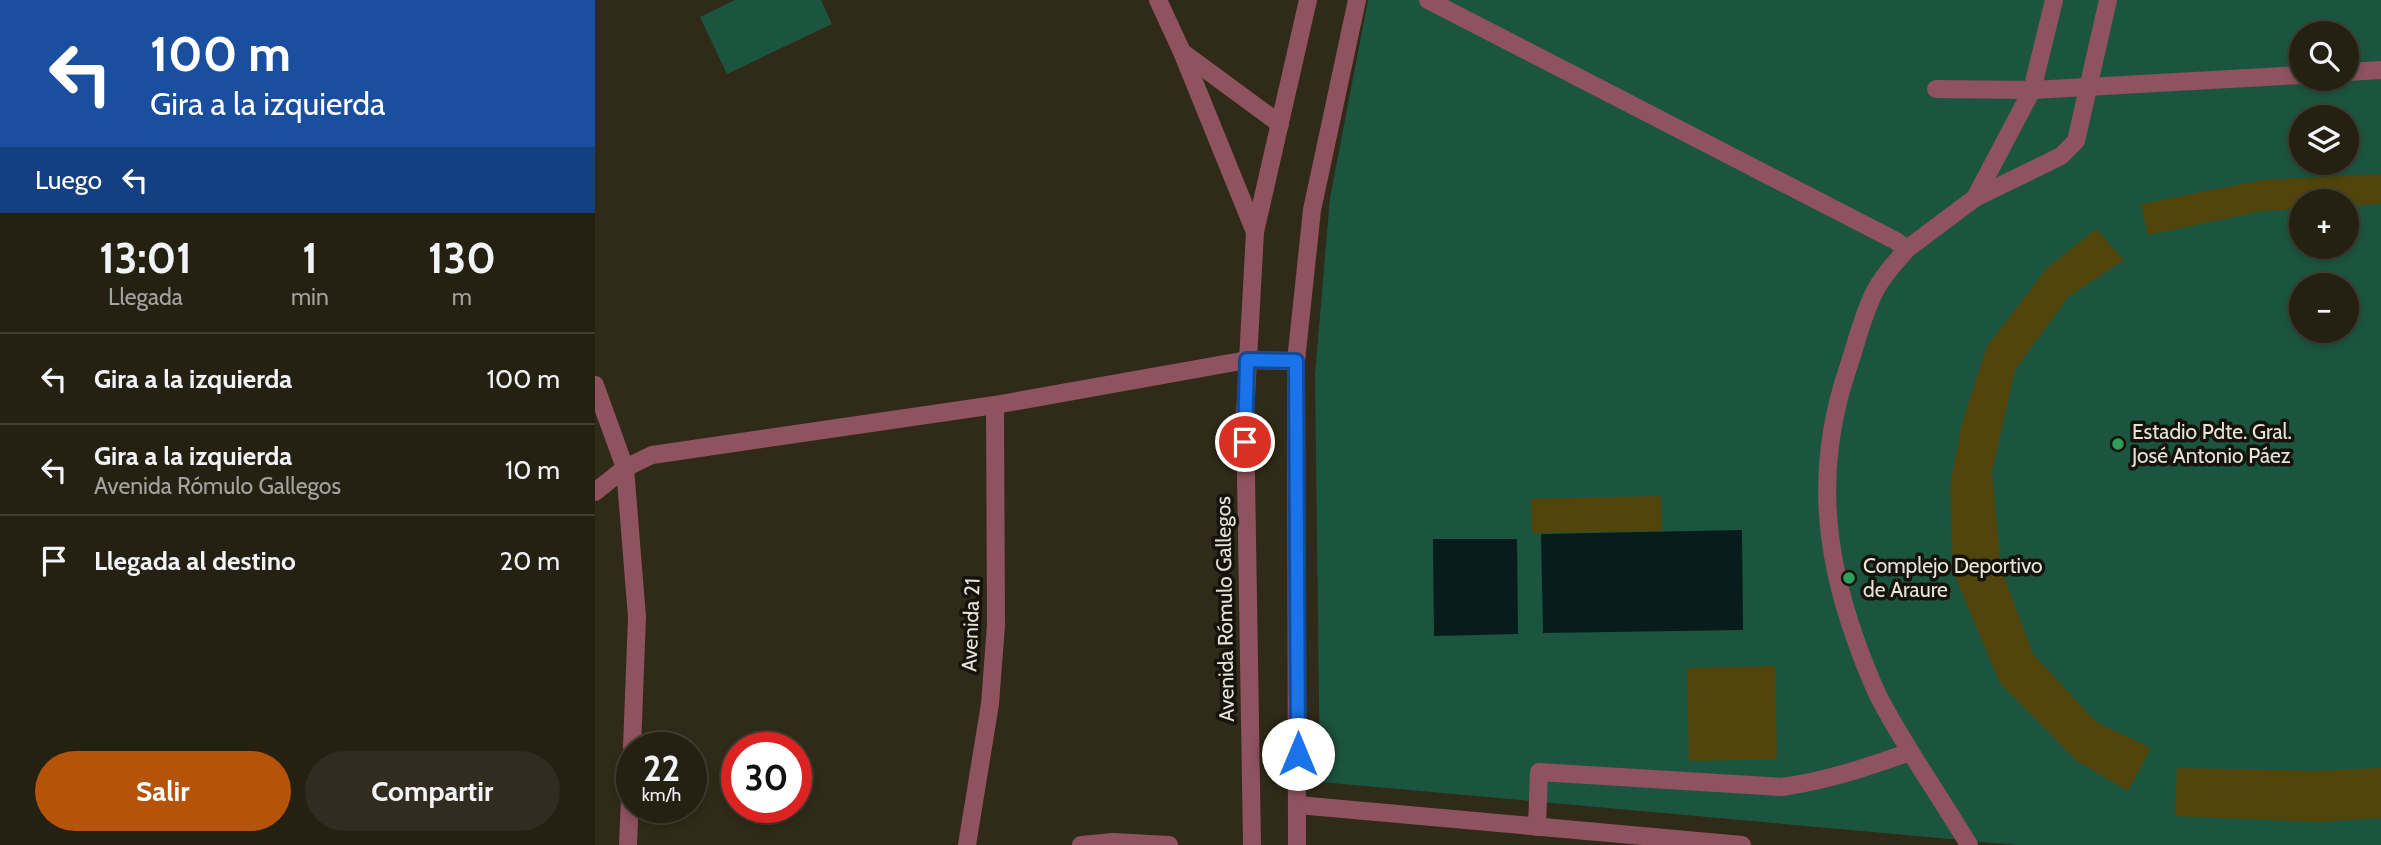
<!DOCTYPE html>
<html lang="es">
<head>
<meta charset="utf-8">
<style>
  :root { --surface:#242012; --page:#302d20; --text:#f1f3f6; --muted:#a3a39f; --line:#413e32; --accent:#b45309 }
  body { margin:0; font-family:Cabin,sans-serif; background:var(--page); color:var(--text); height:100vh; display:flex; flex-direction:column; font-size:26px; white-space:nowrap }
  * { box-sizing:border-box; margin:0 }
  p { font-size:23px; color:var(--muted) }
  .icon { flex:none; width:38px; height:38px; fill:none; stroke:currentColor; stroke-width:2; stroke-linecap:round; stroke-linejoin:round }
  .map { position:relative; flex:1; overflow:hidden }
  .sheet { display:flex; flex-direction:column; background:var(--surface); width:595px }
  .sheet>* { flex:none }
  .hud { background:#1a4fa0; color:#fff; overflow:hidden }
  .tools { position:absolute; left:1694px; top:21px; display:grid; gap:14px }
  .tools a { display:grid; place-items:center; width:70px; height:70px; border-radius:50%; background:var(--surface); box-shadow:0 4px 10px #0003,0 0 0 2px var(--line); font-size:35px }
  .speed { position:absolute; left:21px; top:732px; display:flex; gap:14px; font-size:35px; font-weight:700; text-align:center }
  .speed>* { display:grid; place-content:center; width:91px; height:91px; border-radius:50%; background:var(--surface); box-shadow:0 4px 10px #0003,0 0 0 2px var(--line); line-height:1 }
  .speed small { font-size:18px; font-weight:400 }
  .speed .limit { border:10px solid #d22; background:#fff; color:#111 }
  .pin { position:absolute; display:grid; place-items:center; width:60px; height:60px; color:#fff; margin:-30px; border:4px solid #fff; border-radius:50%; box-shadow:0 2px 7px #0007 }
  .me { position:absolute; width:77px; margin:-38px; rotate:0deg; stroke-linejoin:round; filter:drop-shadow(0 0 5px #0008) }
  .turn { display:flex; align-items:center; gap:24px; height:147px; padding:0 35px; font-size:32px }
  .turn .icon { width:91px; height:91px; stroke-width:2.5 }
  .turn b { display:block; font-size:49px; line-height:60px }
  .then { display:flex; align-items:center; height:66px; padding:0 35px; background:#0003; gap:14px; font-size:26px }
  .eta { display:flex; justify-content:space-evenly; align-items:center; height:119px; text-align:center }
  .eta b { font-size:42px; font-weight:700; line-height:49px }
  .button { display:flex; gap:14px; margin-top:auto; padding:14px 35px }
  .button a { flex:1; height:80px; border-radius:42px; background:var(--accent); color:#fff; font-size:28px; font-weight:700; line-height:80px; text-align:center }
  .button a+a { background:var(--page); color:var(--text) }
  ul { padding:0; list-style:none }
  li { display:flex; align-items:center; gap:21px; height:91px; padding:0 35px; border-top:2px solid var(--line) }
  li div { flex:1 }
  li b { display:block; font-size:26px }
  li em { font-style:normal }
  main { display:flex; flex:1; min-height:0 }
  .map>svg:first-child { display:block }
</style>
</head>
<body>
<main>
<section class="sheet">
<div class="hud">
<div class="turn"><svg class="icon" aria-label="left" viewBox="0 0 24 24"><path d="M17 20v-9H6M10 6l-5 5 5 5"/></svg><div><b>100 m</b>Gira a la izquierda</div></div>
<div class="then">Luego<svg class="icon" aria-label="left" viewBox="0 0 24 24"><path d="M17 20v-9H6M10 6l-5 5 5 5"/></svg></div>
</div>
<div class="eta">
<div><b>13:01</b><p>Llegada</p></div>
<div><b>1</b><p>min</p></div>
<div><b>130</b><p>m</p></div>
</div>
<ul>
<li><svg class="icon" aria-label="left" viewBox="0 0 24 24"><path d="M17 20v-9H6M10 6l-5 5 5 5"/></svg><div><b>Gira a la izquierda</b></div><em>100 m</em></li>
<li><svg class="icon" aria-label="left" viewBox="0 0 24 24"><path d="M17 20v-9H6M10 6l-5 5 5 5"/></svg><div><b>Gira a la izquierda</b><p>Avenida Rómulo Gallegos</p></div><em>10 m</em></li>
<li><svg class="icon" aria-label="arrive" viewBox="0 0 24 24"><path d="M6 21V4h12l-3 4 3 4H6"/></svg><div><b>Llegada al destino</b></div><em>20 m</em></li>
</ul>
<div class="button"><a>Salir</a><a>Compartir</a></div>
</section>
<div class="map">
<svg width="1786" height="845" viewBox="0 0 1786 845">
  <rect width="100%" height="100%" fill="#302a18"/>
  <g fill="#1c553f" fill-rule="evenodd">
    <polygon points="140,0 226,0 237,24 132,74 105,17"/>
    <path d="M773,0H1786V845H1422L725,782L720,375L735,198ZM1706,33H1752V79H1706ZM1706,117H1752V163H1706ZM1706,201H1752V247H1706ZM1706,285H1752V331H1706Z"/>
  </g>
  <g fill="#091c1c">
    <polygon points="1147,530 1148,630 948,633 946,534"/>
    <polygon points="838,539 922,539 923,634 839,636"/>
  </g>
  <g fill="#52450c">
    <polygon points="1786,174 1786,204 1752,206 1752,201 1706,201 1706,209 1667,211 1553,235 1546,204 1667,180"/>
    <polygon points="1501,229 1529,260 1473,297 1420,370 1397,472 1406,569 1438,654 1501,722 1556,748 1533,791 1482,761 1405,683 1358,572 1355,485 1367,423 1392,346 1452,268"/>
    <polygon points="1066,496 1067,531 937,533 936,499"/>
    <polygon points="1180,666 1182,759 1094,761 1092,668"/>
    <polygon points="1582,768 1722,771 1786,768 1786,818 1723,822 1580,816"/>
  </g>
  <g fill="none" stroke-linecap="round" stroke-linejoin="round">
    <g stroke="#8f525f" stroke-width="18">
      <polyline points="563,0 587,52 660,232"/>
      <polyline points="833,0 1301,241 1312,249 1380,198 1437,90 1459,0"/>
      <polyline points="587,52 685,124"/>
      <polyline points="1752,72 1786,70"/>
      <polyline points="1341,89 1437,90 1706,75"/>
      <polyline points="1380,198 1466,156 1481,141 1513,0"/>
      <path d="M1312,249C1301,262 1288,275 1280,291C1267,316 1261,345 1252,371C1221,465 1228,549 1261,641C1269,663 1277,685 1288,705C1314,753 1346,798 1374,845"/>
      <polyline points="0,385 30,468 42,617 37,747"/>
      <polyline points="0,492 30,468 57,455 400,405 652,360 701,361"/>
      <polyline points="703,805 1147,845"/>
      <path d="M942,827L944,772L1187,787C1232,781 1272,767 1315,752"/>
      <polyline points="33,845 37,753"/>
      <polyline points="372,845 395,704 401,625 400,405"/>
      <polyline points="486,845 518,842 574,845"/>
      <polyline points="657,845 650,415 660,232 713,0"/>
      <polyline points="702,845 701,361 717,210 762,0"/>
    </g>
  </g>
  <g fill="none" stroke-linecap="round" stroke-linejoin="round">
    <defs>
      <polyline id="route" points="650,442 652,360 701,361 703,754"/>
    </defs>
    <use href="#route" stroke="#114b97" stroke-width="18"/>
    <use href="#route" stroke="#1a73e8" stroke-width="12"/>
  </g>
  <g fill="#2e9e5b" stroke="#15130b" stroke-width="2.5">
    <circle cx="1523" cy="444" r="7"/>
    <circle cx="1254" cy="578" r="7"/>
  </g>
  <g text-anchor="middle" stroke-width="7" stroke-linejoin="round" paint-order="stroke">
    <g font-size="21" fill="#e6e3d7" stroke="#15130b" text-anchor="start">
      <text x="1537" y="439">Estadio Pdte. Gral.<tspan x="1537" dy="24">José Antonio Páez</tspan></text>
      <text x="1268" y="573">Complejo Deportivo<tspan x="1268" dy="24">de Araure</tspan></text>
    </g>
    <g font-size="21" fill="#e6e3d7" stroke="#15130b">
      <text transform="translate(630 609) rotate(-91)" y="7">Avenida Rómulo Gallegos</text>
      <text transform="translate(376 625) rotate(-88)" y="7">Avenida 21</text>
    </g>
  </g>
</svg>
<div class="tools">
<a><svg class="icon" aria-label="search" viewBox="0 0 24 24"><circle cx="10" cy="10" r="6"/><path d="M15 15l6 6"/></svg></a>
<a><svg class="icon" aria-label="layers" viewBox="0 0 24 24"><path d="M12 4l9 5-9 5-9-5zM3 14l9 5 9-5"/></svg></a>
<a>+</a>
<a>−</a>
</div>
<div class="speed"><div>22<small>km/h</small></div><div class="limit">30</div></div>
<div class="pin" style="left:650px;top:442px;background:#d93025"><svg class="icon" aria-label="arrive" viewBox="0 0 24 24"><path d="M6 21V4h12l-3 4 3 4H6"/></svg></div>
<svg class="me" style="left:703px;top:754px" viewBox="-20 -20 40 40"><circle r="19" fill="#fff"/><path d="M0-13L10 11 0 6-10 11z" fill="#1a73e8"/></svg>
</div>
</main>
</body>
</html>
